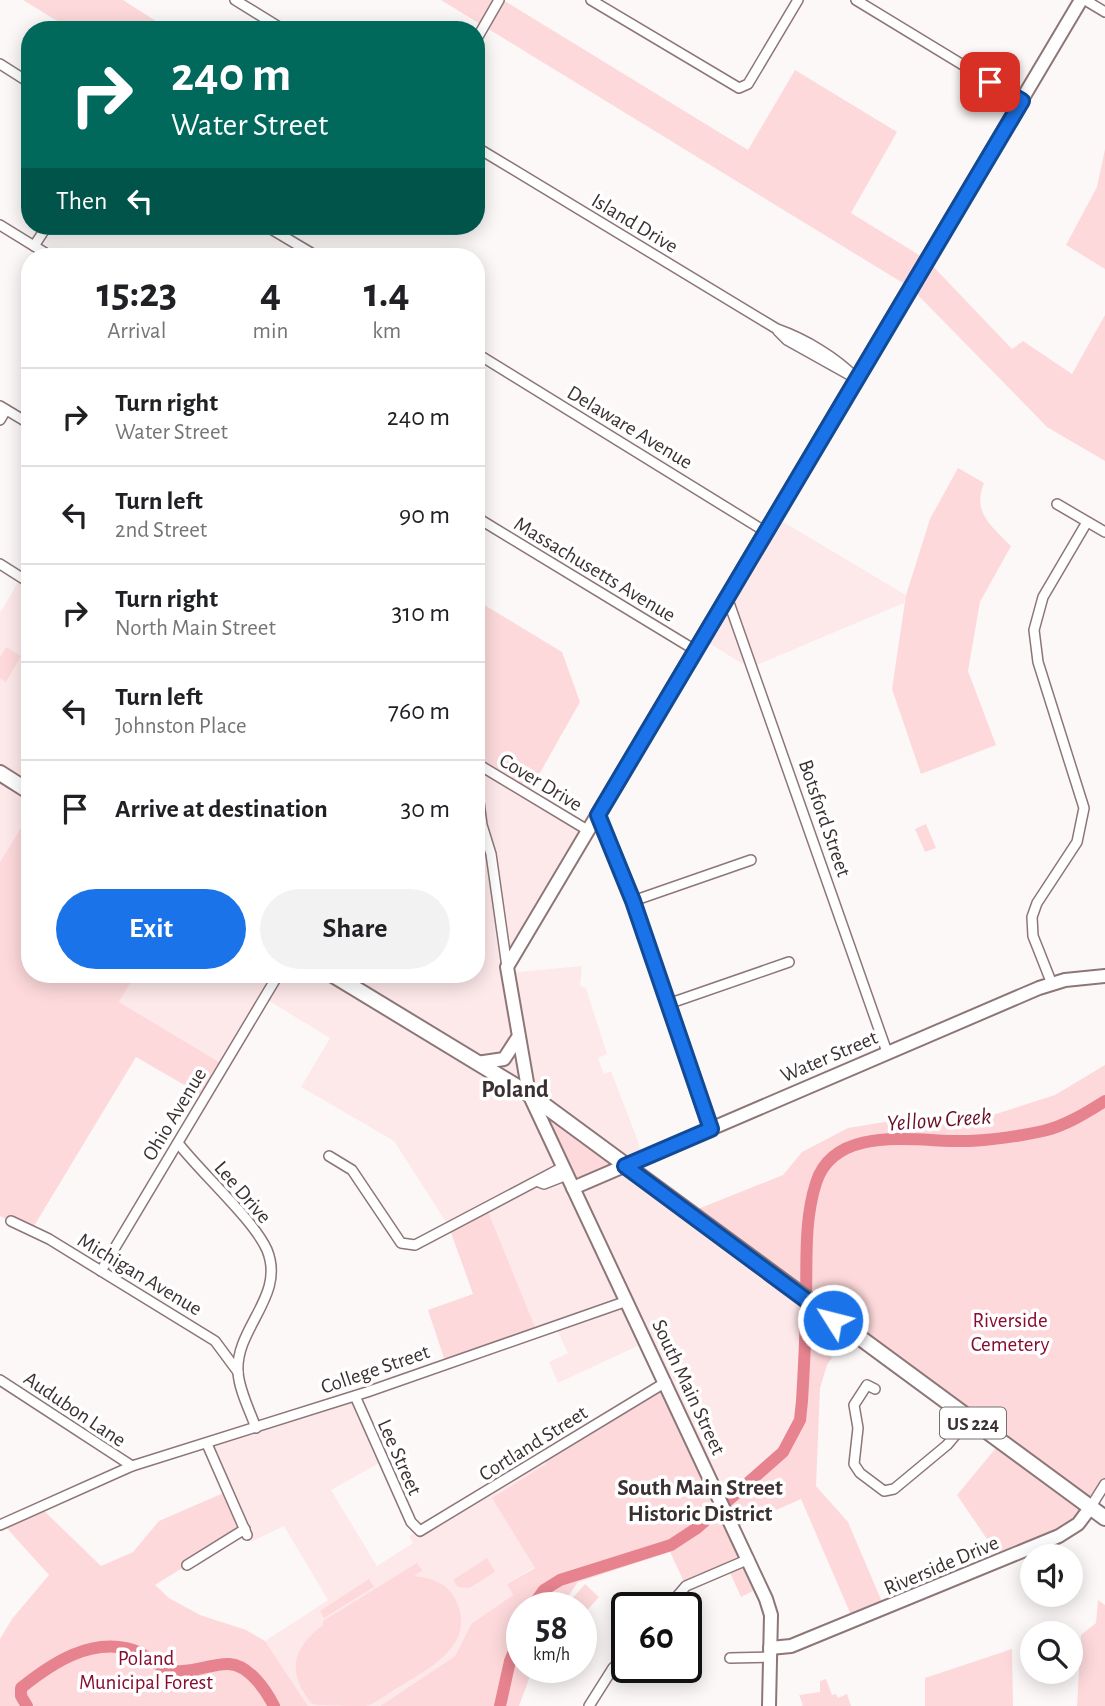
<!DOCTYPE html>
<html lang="en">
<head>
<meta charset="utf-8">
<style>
  :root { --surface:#fff; --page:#f2f2f2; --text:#202124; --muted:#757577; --line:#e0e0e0; --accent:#1a73e8 }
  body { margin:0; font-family:"Alegreya Sans",sans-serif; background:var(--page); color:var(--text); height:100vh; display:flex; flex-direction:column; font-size:26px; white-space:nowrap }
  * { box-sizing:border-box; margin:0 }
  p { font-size:23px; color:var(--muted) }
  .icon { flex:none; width:38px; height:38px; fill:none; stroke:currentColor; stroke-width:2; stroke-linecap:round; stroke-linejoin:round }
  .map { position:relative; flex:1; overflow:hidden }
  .drawer { position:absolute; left:21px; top:248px; width:464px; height:735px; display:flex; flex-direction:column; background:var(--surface); border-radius:28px; box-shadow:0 4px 18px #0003 }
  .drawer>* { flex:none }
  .hud { position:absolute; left:21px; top:21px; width:464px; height:214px; border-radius:28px; box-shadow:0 4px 18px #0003; background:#00695c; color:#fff; overflow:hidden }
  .controls { position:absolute; left:1020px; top:1544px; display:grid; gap:14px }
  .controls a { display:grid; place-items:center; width:63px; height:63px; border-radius:50%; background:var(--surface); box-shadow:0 4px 18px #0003; font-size:35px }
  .speed { position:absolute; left:506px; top:1592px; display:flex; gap:14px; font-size:35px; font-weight:700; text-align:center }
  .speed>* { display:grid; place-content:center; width:91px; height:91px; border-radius:50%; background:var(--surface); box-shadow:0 4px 18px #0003; line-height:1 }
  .speed small { font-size:18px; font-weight:400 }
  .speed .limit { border:4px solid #111; border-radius:10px; background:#fff; color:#111 }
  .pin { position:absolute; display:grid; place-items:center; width:60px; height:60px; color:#fff; margin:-30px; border-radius:14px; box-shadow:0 4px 10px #0006 }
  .me { position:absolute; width:77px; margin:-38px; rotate:306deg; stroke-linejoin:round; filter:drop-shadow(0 0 5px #0008) }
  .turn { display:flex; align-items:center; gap:24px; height:147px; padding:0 35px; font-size:32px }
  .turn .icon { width:91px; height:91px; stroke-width:2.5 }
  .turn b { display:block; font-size:49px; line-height:60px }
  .then { display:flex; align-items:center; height:66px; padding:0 35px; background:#0003; gap:14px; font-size:26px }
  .eta { display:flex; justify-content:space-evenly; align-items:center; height:119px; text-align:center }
  .eta b { font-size:42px; font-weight:700; line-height:49px }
  .primary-button { display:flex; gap:14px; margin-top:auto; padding:14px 35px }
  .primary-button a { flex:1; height:80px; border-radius:42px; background:var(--accent); color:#fff; font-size:28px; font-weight:700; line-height:80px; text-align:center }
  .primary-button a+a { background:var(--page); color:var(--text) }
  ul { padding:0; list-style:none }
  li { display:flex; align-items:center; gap:21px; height:98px; padding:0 35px; border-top:2px solid var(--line) }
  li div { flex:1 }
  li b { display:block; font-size:26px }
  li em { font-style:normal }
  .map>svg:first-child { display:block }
</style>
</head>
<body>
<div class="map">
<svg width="1105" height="1706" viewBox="0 0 1105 1706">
  <rect width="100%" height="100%" fill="#fdf8f8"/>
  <g fill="#fee9ea">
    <polygon points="775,517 906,595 904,603 754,666 756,672 702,639"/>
    <polygon points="21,577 30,583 30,813 0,862 0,613"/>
    <polygon points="476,763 589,831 508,973 582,966 580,986 586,988 607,1054 598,1058 604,1074 611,1071 639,1144 641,1159 626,1165 806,1300 800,1420 775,1461 724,1505 646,1342 558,1383 549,1362 568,1353 555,1326 537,1332 449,1227 394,1141 301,1087 330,1038 264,998 224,1065 119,1002 135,975 476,975"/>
    <polygon points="355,1396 381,1462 331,1490 377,1566 413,1543 409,1536 542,1457 589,1533 507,1584 514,1594 471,1624 455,1656 380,1706 308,1706 265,1641 328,1600 284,1526 251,1542 207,1444"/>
  </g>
  <g fill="#fdd9db">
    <polygon points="23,0 123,0 170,30 72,30"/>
    <polygon points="441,0 503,0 748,150 795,70 897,132 851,213 927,260 1012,349 1023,341 1072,374 1105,315 1105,461 1047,427 911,288"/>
    <polygon points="1105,149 1105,269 1066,245 1097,187"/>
    <path d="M958,468L984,483C972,512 991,526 1011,546L980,602L968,671L996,745L921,774L892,689L906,595L930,519Z"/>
    <polygon points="476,600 562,652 580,702 528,794 476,763"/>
    <polygon points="6,647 21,656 6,682 0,678 0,657"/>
    <polygon points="30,813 30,975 135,975 119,1002 224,1065 205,1097 136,1057 31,1231 0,1216 0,862"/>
    <polygon points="926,824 936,848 925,852 915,829"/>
    <polygon points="1105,1065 1105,1484 1084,1518 1002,1561 957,1495 1000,1443 850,1332 827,1365 820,1388 816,1486 848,1522 885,1609 854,1622 801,1499 735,1528 749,1559 741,1563 753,1591 741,1597 728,1568 686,1586 670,1552 578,1582 560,1608 522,1608 522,1668 533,1668 519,1706 380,1706 455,1656 471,1624 513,1595 507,1584 535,1568 492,1498 546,1464 542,1457 666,1382 724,1504 775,1461 800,1420 806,1300 688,1213 783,1175 802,1152 848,1128 903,1119 954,1120 996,1114 1055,1095"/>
    <polygon points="529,1094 625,1166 573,1188"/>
    <polygon points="486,1207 537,1332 446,1364 428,1310 473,1294 449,1227"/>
    <polygon points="228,1491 245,1529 155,1585 169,1598 200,1615 246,1630 265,1641 308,1706 0,1706 0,1639 12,1619 49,1575 3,1524 40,1507 101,1566 133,1552 159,1521"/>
    <polygon points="487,1558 495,1572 469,1588 458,1587 453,1580"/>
    <path d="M417,1563L422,1570L414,1576C432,1578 449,1583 457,1603C475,1645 430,1668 399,1687C389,1692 377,1703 366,1706C353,1706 324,1706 312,1704C287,1673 291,1649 323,1625V1621Z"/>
    <polygon points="369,1579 374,1587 324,1618 320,1611"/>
    <polygon points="585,1584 599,1597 581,1617 581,1608 564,1608"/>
    <polygon points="1098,1600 1105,1605 1105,1706 1077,1706 1081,1635 1096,1623"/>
    <polygon points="1012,1649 1013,1706 925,1706 925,1678"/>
    <polygon points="826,1679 832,1695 836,1694 838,1698 847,1694 851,1706 801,1706 803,1705 799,1695 820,1692 820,1681"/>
  </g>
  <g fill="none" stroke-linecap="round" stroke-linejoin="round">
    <g stroke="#e6838f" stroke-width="12">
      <path d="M531,1608L544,1590L560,1580L671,1545L697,1528L783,1452L800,1420L802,1401C804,1367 806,1334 806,1300C807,1261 804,1220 816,1183C835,1122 921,1143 969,1141C992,1140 1020,1136 1043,1131C1065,1126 1086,1113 1105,1101"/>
      <path d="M27,1706L21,1696V1688C52,1663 91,1637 133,1650C147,1655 162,1670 176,1671C194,1673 213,1663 229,1664C249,1665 266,1690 274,1706"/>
      <polyline points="500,1706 510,1661 522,1632"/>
    </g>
    <defs>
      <g id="street">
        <polyline points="235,0 284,30"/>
        <polyline points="591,0 739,88 748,84 798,0"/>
        <polyline points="856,0 1022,101"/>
        <polyline points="1085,0 1105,12"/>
        <polyline points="476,40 499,0"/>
        <polyline points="0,64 30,83"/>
        <path d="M476,147L777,329C805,339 836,357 857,379"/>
        <polyline points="0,225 52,257"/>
        <polyline points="266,226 318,257"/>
        <polyline points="34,246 47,226"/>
        <polyline points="778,331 787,340 855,378"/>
        <polyline points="476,353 766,532"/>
        <polyline points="0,406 30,424"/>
        <polyline points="0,420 6,410"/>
        <polyline points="1057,504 1105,532"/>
        <polyline points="476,517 695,650"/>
        <polyline points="0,564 30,583"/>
        <polyline points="727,597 887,1052"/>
        <polyline points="476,763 589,831"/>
        <polyline points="476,779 482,825 491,854 507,967"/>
        <polyline points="598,815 633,901 711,1129"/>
        <polyline points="633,901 751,860"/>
        <polyline points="1052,984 1033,936 1032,917 1037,903 1077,842 1084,808 1038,662 1034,630 1043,597 1087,522"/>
        <polyline points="668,1004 789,962"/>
        <path d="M178,1143C200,1172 254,1220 267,1250C286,1296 235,1328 238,1372C239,1390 250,1411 256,1428"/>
        <polyline points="329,1156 352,1170 401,1243 415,1245 563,1167"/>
        <polyline points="539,1182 544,1184 567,1175"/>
        <polyline points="11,1221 49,1239 215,1341 238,1372"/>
        <polyline points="101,1271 278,975"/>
        <polyline points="0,1380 132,1466"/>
        <polyline points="875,1389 867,1385 854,1405 858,1428 854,1464 860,1473 884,1491 894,1489 947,1445 969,1419"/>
        <polyline points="355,1396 411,1522 420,1531 666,1382"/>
        <polyline points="207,1444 247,1535"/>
        <polyline points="1090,1508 1105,1484"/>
        <polyline points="0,1525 132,1466 367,1392 627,1301"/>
        <polyline points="187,1565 245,1529"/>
        <polyline points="667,1608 686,1586 749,1559"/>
        <polyline points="730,1658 770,1657"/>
        <polyline points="589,1706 613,1668 626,1655"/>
      </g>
      <g id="secondary">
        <polyline points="477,1063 504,1059 517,1039"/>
        <polyline points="573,1188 1039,988 1065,980 1105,976"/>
        <polyline points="770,1648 791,1646 1059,1536 1078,1524 1090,1508"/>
        <polyline points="769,1706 771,1615 766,1599 529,1094 507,967 1081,0"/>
      </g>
      <g id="primary">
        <polyline points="0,773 30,792"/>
        <polyline points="333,975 529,1094 1105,1518"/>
      </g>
    </defs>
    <use href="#street" stroke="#8d7678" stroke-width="12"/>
    <use href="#secondary" stroke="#8d7678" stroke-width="16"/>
    <use href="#primary" stroke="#8d7678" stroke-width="18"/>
    <use href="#street" stroke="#fff" stroke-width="9"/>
    <use href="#secondary" stroke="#fff" stroke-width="12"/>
    <use href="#primary" stroke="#fff" stroke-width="14"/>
  </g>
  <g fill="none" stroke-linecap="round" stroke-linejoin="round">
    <defs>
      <polyline id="route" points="833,1320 625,1166 711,1129 633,901 598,815 1022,101 990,82"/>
    </defs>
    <use href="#route" stroke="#114b97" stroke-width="18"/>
    <use href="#route" stroke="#1a73e8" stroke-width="12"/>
  </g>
  <g text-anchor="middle" stroke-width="7" stroke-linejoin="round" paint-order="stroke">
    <rect fill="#fff" stroke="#766f70" stroke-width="2" x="940" y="1407.5" width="66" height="31" rx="5"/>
    <g font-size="19" font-weight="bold" fill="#3b3132">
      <text x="973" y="1430">US 224</text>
    </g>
    <g font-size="21" fill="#3b3132" stroke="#fff">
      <text transform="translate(635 223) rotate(31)" y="7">Island Drive</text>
      <text transform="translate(630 427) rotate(31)" y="7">Delaware Avenue</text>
      <text transform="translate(595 569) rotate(31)" y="7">Massachusetts Avenue</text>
      <text transform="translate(541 782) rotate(31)" y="7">Cover Drive</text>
      <text transform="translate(825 818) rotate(71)" y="7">Botsford Street</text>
      <text transform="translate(829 1056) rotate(-23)" y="7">Water Street</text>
      <text transform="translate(174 1114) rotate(-59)" y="7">Ohio Avenue</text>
      <text transform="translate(243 1192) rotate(49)" y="7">Lee Drive</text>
      <text transform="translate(140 1274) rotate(31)" y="7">Michigan Avenue</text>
      <text transform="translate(375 1369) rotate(-19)" y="7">College Street</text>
      <text transform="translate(689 1387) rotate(65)" y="7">South Main Street</text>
      <text transform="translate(75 1409) rotate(34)" y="7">Audubon Lane</text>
      <text transform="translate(533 1443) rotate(-32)" y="7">Cortland Street</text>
      <text transform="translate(400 1457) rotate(66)" y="7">Lee Street</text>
      <text transform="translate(941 1565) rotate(-23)" y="7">Riverside Drive</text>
    </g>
    <g font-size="21" fill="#870e30" stroke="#fff">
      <text x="1010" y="1327">Riverside<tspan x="1010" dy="24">Cemetery</tspan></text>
      <text x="146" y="1665">Poland<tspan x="146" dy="24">Municipal Forest</tspan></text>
    </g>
    <g font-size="23" font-style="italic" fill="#691026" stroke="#fff">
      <text transform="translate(939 1119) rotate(-4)" y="8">Yellow Creek</text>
    </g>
    <g font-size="23" font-weight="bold" fill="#3b3132" stroke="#fff">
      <text x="700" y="1495">South Main Street<tspan x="700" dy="26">Historic District</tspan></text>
    </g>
    <g font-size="24" font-weight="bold" fill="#3b3132" stroke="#fff">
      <text x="515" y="1097">Poland</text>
    </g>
  </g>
</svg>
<div class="controls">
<a><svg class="icon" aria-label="sound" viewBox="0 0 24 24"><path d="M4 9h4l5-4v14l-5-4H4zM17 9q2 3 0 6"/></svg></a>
<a><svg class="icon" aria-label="search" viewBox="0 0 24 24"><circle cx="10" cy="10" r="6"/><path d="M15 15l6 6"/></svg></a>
</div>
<div class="speed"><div>58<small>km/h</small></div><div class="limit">60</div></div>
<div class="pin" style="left:990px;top:82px;background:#d93025"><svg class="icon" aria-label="arrive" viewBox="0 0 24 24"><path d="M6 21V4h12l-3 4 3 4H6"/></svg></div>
<svg class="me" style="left:833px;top:1320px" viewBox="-20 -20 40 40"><circle r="17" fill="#1a73e8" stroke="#fff" stroke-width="3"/><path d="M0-11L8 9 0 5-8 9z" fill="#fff"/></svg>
<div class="hud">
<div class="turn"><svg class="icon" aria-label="right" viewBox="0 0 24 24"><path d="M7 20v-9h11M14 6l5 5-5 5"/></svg><div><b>240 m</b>Water Street</div></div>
<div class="then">Then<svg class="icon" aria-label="left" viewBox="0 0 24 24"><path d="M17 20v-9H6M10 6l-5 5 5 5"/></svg></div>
</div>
<section class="drawer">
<div class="eta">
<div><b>15:23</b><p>Arrival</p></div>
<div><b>4</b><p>min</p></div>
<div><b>1.4</b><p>km</p></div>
</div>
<ul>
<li><svg class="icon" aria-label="right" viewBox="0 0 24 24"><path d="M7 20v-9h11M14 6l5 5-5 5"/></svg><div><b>Turn right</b><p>Water Street</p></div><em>240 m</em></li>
<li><svg class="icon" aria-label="left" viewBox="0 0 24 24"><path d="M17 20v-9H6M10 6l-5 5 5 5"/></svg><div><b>Turn left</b><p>2nd Street</p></div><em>90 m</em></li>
<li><svg class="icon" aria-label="right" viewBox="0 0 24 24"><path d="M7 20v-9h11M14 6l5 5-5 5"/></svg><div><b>Turn right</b><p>North Main Street</p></div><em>310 m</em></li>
<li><svg class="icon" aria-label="left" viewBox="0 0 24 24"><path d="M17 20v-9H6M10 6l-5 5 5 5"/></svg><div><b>Turn left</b><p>Johnston Place</p></div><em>760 m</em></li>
<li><svg class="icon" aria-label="arrive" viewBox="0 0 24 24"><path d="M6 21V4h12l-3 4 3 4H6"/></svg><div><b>Arrive at destination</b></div><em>30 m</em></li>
</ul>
<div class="primary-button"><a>Exit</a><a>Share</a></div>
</section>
</div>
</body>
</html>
